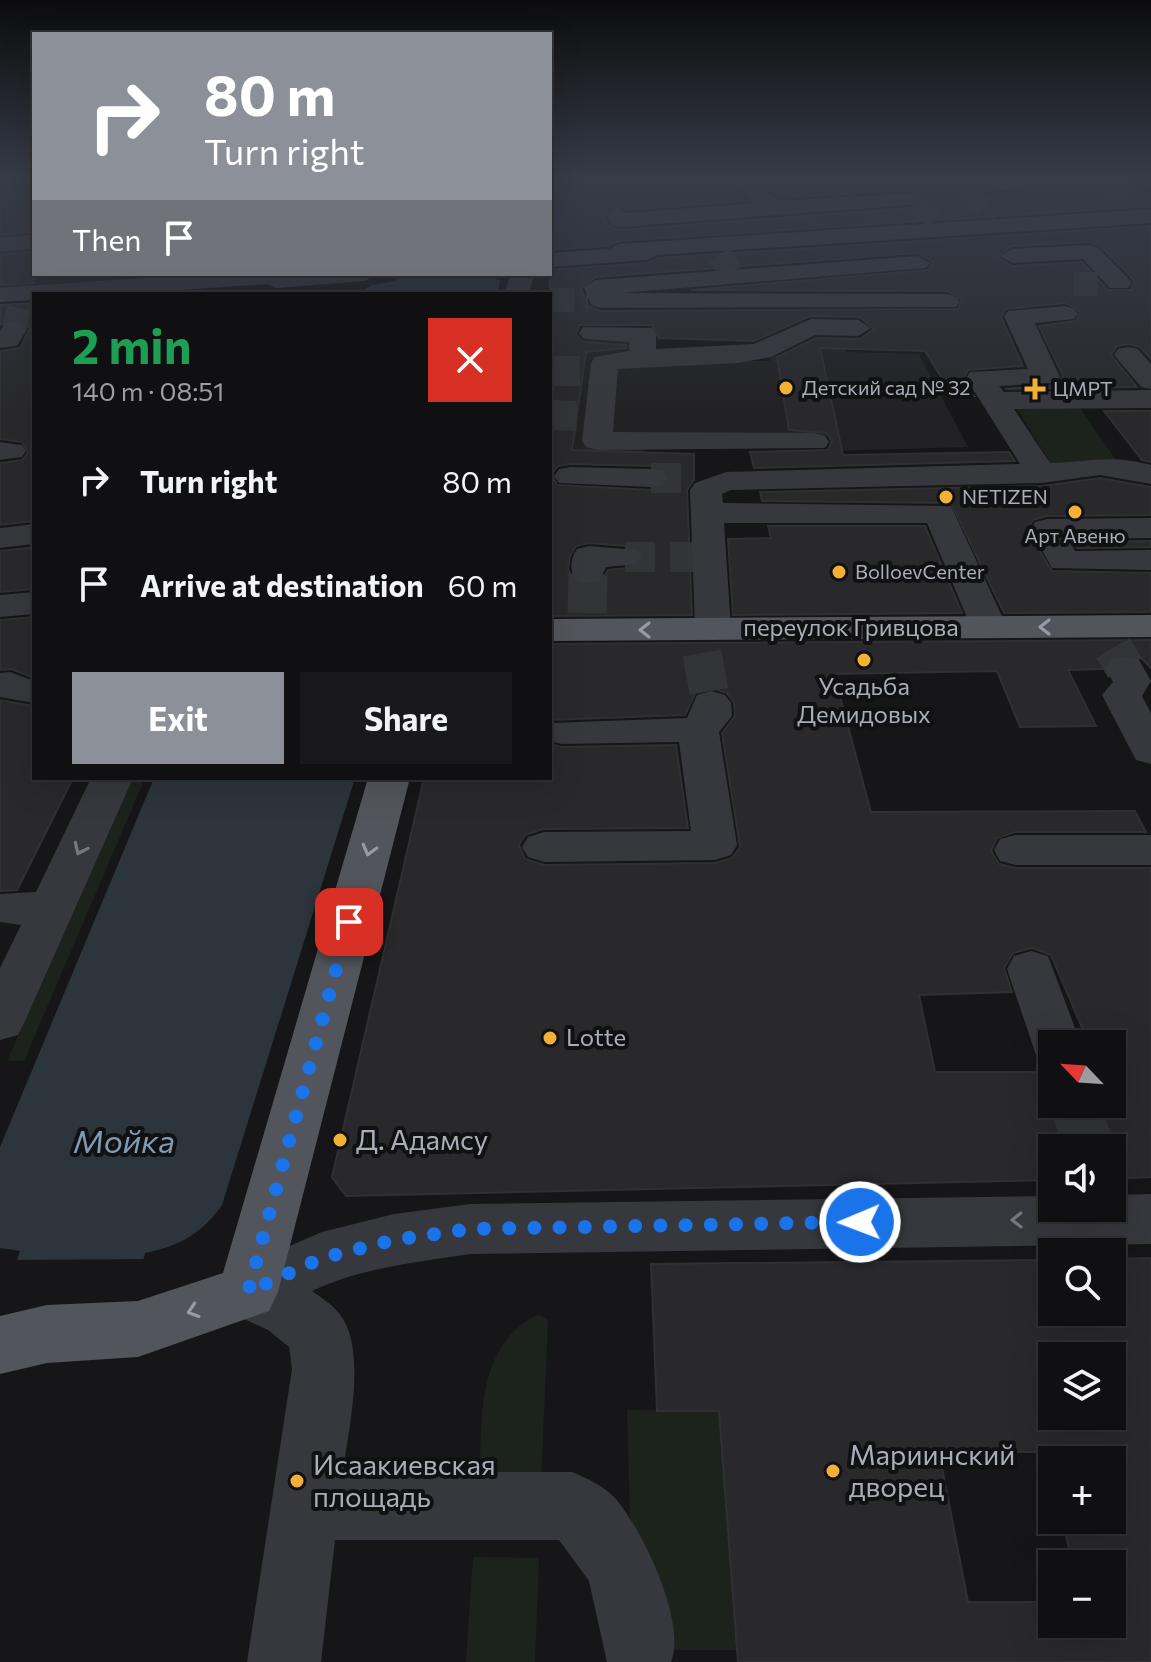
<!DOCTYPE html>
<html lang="en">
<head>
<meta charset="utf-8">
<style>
  body { margin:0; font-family:Commissioner,sans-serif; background:#19191b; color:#f1f3f6; height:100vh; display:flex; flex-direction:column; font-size:30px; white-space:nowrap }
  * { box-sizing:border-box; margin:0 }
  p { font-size:26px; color:#9c9d9f }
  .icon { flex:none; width:44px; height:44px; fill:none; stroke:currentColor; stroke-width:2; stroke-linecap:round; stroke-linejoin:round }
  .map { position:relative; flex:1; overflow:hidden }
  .drawer { position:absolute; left:32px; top:292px; width:520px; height:488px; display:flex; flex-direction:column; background:#101012; border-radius:0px; box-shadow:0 8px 32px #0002,0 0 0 2px #303032 }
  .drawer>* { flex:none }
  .top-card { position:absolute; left:32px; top:32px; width:520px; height:244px; border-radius:0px; box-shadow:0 8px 32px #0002,0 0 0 2px #303032; background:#8c9099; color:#fff; overflow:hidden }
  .needle { width:52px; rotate:295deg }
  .tools { position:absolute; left:1038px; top:1030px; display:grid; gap:16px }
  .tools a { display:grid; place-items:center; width:88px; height:88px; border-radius:0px; background:#101012; box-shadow:0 8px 32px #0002,0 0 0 2px #303032; font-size:40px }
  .pin { position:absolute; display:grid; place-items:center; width:68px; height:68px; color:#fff; margin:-34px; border-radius:16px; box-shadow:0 4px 12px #0006 }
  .me { position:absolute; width:88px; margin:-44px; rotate:269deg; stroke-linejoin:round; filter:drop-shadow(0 0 6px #0008) }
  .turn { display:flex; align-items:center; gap:28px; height:168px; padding:0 40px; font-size:36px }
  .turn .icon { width:104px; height:104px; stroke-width:2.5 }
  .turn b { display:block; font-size:56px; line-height:68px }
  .then { display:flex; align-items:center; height:76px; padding:0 40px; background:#0003; gap:16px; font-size:30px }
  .round { display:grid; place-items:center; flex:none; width:84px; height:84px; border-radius:0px; background:#19191b }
  .head { display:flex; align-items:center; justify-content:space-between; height:136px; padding:0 40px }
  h1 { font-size:48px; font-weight:700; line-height:60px; color:#1e9e55 }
  .primary-button { display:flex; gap:16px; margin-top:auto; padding:16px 40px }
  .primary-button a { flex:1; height:92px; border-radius:0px; background:#8c9099; color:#fff; font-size:32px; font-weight:700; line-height:92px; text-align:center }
  .primary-button a+a { background:#19191b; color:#f1f3f6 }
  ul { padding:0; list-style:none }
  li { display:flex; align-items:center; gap:24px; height:104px; padding:0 40px }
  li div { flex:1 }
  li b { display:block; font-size:30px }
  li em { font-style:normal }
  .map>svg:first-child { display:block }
</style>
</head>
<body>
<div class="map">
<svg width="1151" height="1662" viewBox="0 0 1151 1662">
  <rect width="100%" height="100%" fill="#161618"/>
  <path fill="#222225" d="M0 179H14L6 200 34 199V274H127V280L0 289Z
    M550 339 630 341 655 360 770 361 771 356 809 357 807 345 844 346 846 352 919 354 968 447 833 451 828 437 645 435 644 452 550 449Z"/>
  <path fill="#1c231d" d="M1079 407 1119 464 1052 465 1016 408Z
    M132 778H145L24 1061H7Z
    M538 1315 548 1320 541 1484H479C483 1424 473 1345 538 1315Z
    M627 1410 719 1411 737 1650H659L631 1551Z
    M473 1557 539 1558 535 1662H466Z"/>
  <path fill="#2c353c" d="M397 274C422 274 481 268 500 281L497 294H357L372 285 396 281Z
    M154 778H355L222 1205C202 1234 179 1246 145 1253L38 1662H0V1310L20 1251 0 1248V1147Z"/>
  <path fill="#161618" d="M146 1259 41 1662H0V1298L13 1260Z"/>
  <path fill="#29292c" stroke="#303034" stroke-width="2" fill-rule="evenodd" d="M550 180H725L747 201 628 210 615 204 603 215 609 226 620 230 910 208 924 200 910 190 780 198 757 180H956L944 189 966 202 977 196 1018 192 1029 186V180H1087L1107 193 1118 187 1117 180H1129L1151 200V206L619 241 608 246 550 250Z
    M34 191V231L0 235V193Z
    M1151 226V359L1140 347 1129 344 1117 346 1111 355 1137 387 1005 389 1058 385 1063 376 1039 326 1076 321 1080 312 1066 303 1006 309 1001 317 1023 366 968 370 963 380 974 396H953L925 351 820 348 843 455 1009 452 1015 461 754 468 750 452 828 450 832 440 826 433 789 430 777 357 816 338 860 339 874 329 860 317 810 316 754 341 659 338 652 325H580L576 335 583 342 626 345V348L586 352 572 450 694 454V480L687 490 692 615 550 616V270L647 263 658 258ZM1089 242 1099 245 1130 276 1134 281 1131 290H1108L1082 262 1012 266 997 257 1012 246ZM918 253 933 262 928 270 691 290 947 291 962 300 958 309 600 311 588 306 581 288 596 277ZM570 464 652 466 664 469 670 478 664 487 652 490 557 485 552 474 558 466ZM589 543 637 547 645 557 637 567 608 570 601 583 589 586 575 583 568 569 570 556 576 546Z
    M34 251V283L0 285V255Z
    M34 303V521L0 525V463L22 460 28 453 22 442 0 439V351L20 348 30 328 13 318 0 325V305Z
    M1104 411H1151V462L1142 460Z
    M1100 478 1151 487V515L1046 516 1033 520 1027 530 1052 571 1151 573V612L1004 613 951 503 762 501 760 492 1042 486Z
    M768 526H925L962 613 733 615 728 539 771 538Z
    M1151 541V547L1077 548 1074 542Z
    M34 547V589L0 592V551Z
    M34 617V678L11 669 0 670V620Z
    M1151 640V668L1140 657 1124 654 1110 657 1103 669 1068 670 1096 726 1020 727 997 671 834 674 871 812 1135 811 1146 832H1015L997 838 991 851 999 864 1016 868H1151V1177L1112 1179V1148H1052V1180L346 1196 332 1177 424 778H550V744L561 747 676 745 688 828 543 829 525 835 519 845 525 859 544 865 715 863 732 858 740 847 722 733 735 716 734 703 727 693 712 688 696 692 685 715 550 720V644ZM1032 948 1051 955 1089 1044H1112V1104H1052V1072H935L919 995 1012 992 1004 968 1013 953Z
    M0 700 34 706V778H73L17 890 0 891Z
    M1151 1258V1662H738L719 1411H657L651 1264 1052 1260V1312H1112V1259ZM1052 1356H1112V1416H1052ZM939 1452H1045L1052 1481V1460H1112V1520H1062L1073 1564H1112V1624H1052V1602H968Z"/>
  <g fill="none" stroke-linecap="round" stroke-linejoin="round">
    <path stroke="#333438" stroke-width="24" stroke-dasharray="24 12" stroke-linecap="butt" d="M1106 184 1133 206
      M965 193 996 216
      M916 204 939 220
      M719 255 733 273
      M1074 284H1105
      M550 300H588
      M14 329 19 308"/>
    <path stroke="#333438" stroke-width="30" stroke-dasharray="30 15" stroke-linecap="butt" d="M550 371H583
      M550 415 577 416
      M651 478H692
      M625 557H693"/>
    <path stroke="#333438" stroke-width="39" stroke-dasharray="39 20" stroke-linecap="butt" d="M587 613 588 573
      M1113 648 1125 668
      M702 653 711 703"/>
    <path stroke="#333438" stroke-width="50" stroke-dasharray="50 25" stroke-linecap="butt" d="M1075 1104 1089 1148"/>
    <path stroke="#3d3f44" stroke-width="3" stroke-dasharray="2 3" stroke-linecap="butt" d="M1142 179 1151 182"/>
    <path fill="#37383d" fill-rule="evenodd" d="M728 179H752L779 201 910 193 921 199 910 205 620 227 612 225 606 214 617 207 627 213 754 203Z
      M984 179H1025L1028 183 1017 189 976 193 965 199 947 188 958 182Z
      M1090 179H1113L1117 184 1106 190Z
      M1151 209V223L657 255 647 260 550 267V253L609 249 619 244Z
      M34 234V248L0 252V238Z
      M1089 245 1097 247 1128 278 1131 283 1128 288H1110L1083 259 1012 263 1000 256 1012 249Z
      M918 256 930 263 926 268 620 293 947 294 956 297 960 302 956 307 600 308 591 305 584 287 596 280Z
      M198 274H377L365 281 277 288 267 284 122 294H34V300L0 302V288Z
      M510 274H534L529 294H505Z
      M1065 306 1074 309 1078 314 1074 319 1035 323 1060 377 1056 383 999 386 1004 392 1151 390V408L1014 409 1050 463C1091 462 1109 454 1151 465V484L1100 475 1042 483 731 490 722 494 723 503 951 506 1007 627 1002 635 989 638 976 635 971 627 927 523H724L731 629 726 637 713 640 700 637 695 629 690 490 695 483 726 472 1020 464 966 378 970 372 1028 369 1004 316 1008 311Z
      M811 319 858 320 871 328 858 336 815 335 771 357 738 363 618 369 613 432 814 433 825 436 829 442 825 448 597 450 586 447 582 441 591 363 595 357 629 351V342L583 339 579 333 583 327 652 328 656 334V349L754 344Z
      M14 321 27 329 17 346 0 348V331L5 323Z
      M1128 347 1138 349 1151 364V389L1141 387 1114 355 1118 349Z
      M0 442 22 445 26 451 22 457 0 460Z
      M570 467 651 469 662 471 667 478 662 485 651 487 559 483 554 476 559 469Z
      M1151 518V538L1069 539 1075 551 1151 550V570L1052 568 1030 529 1035 522 1047 519Z
      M34 524V544L0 548V528Z
      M589 546 637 550 642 557 637 564 606 567 600 580 588 583 576 580C569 570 570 559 577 549Z
      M34 592V614L0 617V595Z
      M1125 657 1139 660 1151 681 1142 696 1151 713V764L1136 760 1102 695 1113 682 1106 668 1111 660Z
      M10 672 34 681V703L0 697V673Z
      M711 691 725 695 731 703 732 716 719 732 737 845 731 855 715 860 544 862 528 857 522 847 528 837 544 832 691 831 679 742 561 744 550 741V723L687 718 697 695Z
      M91 778H133L25 1021 18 1035 0 1040V968L21 925 0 922V894L36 892Z
      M1016 835H1151V865H1016L1000 861 994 850 1000 839Z
      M1031 951 1048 956 1081 1044H1052V1063L1037 1058 1007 969 1014 956Z
      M1151 1194V1244L470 1254C417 1262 361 1268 312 1291 320 1297 330 1303 337 1311 369 1345 348 1430 343 1472H572C588 1479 602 1485 614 1497 642 1528 687 1622 671 1662H607L589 1581 559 1540H335L321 1662H247L292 1369 289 1347 268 1330 227 1311 218 1292 227 1273 322 1232 394 1214 470 1204 1052 1196V1208H1112V1195Z"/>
    <path fill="#53555c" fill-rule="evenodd" d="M1151 615V637L550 641V619Z
      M368 778H410L278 1292 269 1311 138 1357 47 1363 0 1374V1316L47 1305 138 1301 223 1273Z"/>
  </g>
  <defs><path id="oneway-chevron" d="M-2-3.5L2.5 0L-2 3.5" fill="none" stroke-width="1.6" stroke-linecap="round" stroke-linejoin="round" transform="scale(2)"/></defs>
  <g stroke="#979ba6">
    <use href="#oneway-chevron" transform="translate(1045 627) rotate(180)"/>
    <use href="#oneway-chevron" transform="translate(645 630) rotate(180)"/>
    <use href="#oneway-chevron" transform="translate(369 850) rotate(105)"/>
    <use href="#oneway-chevron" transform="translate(193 1311) rotate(162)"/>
  </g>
  <g stroke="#757881">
    <use href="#oneway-chevron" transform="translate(80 849) rotate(115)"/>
    <use href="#oneway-chevron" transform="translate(1017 1220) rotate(179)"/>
  </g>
  <linearGradient id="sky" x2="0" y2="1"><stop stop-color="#0c0c0d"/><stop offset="0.43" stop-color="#363c48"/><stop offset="1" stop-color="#363c48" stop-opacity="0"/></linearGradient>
  <rect width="1151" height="412" fill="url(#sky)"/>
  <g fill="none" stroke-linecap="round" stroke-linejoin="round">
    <path stroke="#1a73e8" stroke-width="14" stroke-dasharray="0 25.2" d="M349 922 248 1292 322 1258 394 1240 470 1229 860 1222"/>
  </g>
  <g fill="#f2b134" stroke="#111113" stroke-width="3">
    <circle cx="786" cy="388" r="8"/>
    <path d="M1031 377h8v8h8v8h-8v8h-8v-8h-8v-8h8z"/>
    <circle cx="946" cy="497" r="8"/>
    <circle cx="1075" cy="512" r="8"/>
    <circle cx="839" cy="572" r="8"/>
    <circle cx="864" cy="660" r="8"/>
    <circle cx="550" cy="1038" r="8"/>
    <circle cx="340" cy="1140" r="8"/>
    <circle cx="833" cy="1471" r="8"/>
    <circle cx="297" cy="1481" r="8"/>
  </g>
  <g text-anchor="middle" stroke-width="8" stroke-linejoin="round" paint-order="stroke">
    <g font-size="20" fill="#a8adb8" stroke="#111113" text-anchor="start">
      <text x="802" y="395">Детский сад № 32</text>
      <text x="1053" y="396">ЦМРТ</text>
      <text x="962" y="504">NETIZEN</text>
      <text x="1075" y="543" text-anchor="middle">Арт Авеню</text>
      <text x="855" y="579">BolloevCenter</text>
    </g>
    <g font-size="24" fill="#a8adb8" stroke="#111113">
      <text x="851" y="636">переулок Гривцова</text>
    </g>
    <g font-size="24" fill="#a8adb8" stroke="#111113">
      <text x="864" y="695">Усадьба<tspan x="864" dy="28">Демидовых</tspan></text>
      <text x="566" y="1046" text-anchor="start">Lotte</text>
    </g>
    <g font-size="28" fill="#a8adb8" stroke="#111113" text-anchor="start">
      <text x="356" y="1150">Д. Адамсу</text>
      <text x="849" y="1465">Мариинский<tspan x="849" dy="32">дворец</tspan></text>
      <text x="313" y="1475">Исаакиевская<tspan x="313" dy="32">площадь</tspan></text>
    </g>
    <g font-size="32" font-style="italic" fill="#7f9bb3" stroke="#111113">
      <text x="124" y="1153">Мойка</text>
    </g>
  </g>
</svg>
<div class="tools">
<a><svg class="needle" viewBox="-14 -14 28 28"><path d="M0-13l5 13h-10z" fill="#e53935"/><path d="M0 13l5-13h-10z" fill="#9c9d9f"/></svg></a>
<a><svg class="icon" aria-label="sound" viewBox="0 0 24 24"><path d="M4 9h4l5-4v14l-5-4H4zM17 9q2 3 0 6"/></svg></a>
<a><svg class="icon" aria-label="search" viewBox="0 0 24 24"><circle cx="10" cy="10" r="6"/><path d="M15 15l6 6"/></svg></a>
<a><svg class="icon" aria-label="layers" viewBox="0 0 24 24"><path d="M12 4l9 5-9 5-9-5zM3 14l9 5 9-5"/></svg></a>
<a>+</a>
<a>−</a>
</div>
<div class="pin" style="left:349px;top:922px;background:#d93025"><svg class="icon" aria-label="arrive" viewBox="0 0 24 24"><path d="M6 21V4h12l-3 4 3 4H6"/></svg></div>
<svg class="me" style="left:860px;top:1222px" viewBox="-20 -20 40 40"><circle r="17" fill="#1a73e8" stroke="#fff" stroke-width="3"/><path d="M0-11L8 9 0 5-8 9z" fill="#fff"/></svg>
<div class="top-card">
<div class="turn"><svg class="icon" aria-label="right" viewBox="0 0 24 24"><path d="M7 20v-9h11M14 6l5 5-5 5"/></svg><div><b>80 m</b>Turn right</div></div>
<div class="then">Then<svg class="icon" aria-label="arrive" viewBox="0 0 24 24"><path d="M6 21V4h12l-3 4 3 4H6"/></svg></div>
</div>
<section class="drawer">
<div class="head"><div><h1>2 min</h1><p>140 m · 08:51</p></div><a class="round" style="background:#d93025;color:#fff"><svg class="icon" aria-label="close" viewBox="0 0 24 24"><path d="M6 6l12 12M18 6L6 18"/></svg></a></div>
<ul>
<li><svg class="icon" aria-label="right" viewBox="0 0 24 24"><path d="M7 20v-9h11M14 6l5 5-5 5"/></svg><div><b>Turn right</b></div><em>80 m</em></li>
<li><svg class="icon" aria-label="arrive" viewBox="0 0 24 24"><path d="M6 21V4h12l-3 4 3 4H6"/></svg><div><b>Arrive at destination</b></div><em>60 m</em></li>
</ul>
<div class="primary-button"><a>Exit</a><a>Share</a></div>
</section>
</div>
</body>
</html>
